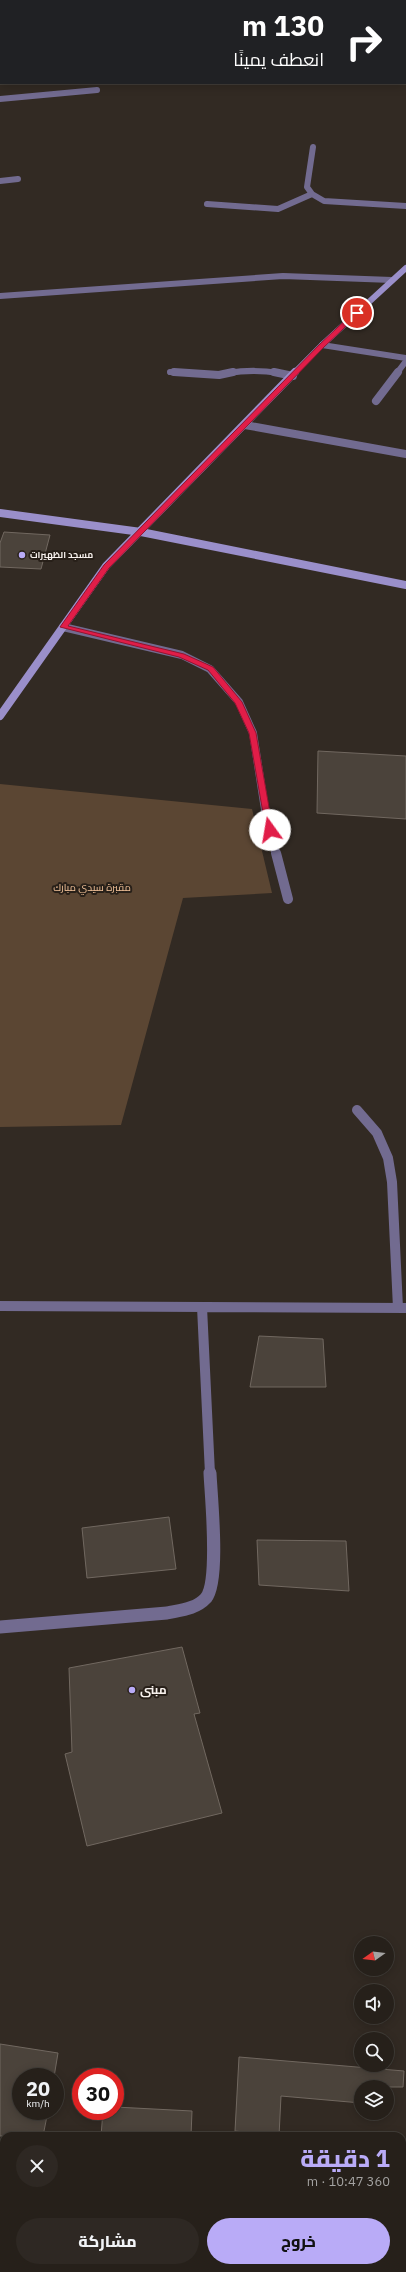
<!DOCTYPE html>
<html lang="ar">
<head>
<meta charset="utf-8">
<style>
  body { margin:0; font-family:"IBM Plex Sans",Cairo,sans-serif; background:#2e2823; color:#f1f3f6; direction:rtl; height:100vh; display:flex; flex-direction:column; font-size:15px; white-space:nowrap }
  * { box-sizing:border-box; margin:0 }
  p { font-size:13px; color:#a4a3a2 }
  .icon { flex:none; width:22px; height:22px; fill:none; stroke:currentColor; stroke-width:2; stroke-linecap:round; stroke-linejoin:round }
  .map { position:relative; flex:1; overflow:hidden; direction:ltr }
  .panel { position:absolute; left:0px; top:2132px; width:406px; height:140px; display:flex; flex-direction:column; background:#26201a; border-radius:12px 12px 0 0; box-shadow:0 2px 10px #0003,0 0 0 1px #423e39; direction:rtl }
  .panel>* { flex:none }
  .banner { position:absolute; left:0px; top:0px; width:406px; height:84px; box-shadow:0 2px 10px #0003,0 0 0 1px #423e39; direction:rtl; background:#202124; color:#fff; overflow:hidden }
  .needle { width:26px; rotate:256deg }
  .tools { position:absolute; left:354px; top:1936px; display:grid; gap:8px }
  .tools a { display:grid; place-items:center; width:40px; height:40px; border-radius:50%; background:#26201a; box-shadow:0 2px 10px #0003,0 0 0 1px #423e39; font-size:20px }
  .speed { position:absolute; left:12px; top:2068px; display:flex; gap:8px; font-size:20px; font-weight:700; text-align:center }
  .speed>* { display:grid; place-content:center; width:52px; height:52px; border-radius:50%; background:#26201a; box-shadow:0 2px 10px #0003,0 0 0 1px #423e39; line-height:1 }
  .speed small { font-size:10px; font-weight:400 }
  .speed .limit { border:6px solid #d22; background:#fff; color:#111 }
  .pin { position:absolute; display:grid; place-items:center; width:34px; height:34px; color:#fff; margin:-17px; border:2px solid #fff; border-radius:50%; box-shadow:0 1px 4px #0007 }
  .me { position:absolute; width:44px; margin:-22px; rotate:347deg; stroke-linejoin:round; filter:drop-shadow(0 0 3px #0008) }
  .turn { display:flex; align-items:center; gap:14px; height:84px; padding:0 16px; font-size:18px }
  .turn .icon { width:52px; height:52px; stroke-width:2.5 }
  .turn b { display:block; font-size:28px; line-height:34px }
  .round { display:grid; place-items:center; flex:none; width:42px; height:42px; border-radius:21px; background:#2e2823 }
  .head { display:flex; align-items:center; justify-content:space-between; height:68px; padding:0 16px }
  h1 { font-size:24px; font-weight:800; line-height:30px; color:#b9abf7 }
  .cta { display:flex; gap:8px; margin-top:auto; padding:8px 16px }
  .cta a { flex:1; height:46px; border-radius:24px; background:#b9abf7; color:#111; font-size:16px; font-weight:800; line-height:46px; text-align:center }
  .cta a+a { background:#2e2823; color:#f1f3f6 }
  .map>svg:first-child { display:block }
</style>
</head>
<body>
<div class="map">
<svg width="406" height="2272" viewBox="0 0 406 2272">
  <rect width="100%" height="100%" fill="#322a23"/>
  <path fill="#5b4633" d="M0 784 252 809 272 893 183 898 121 1125 0 1127Z"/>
  <path fill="#4b433b" stroke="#716860" d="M4 532 50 535 41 569 0 567V543Z
    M318 751 406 756V819L317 813Z
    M259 1336 323 1339 326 1387H250Z
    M169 1517 176 1569 87 1578 82 1528Z
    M257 1540 346 1541 349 1591 259 1585Z
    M182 1647 200 1713 194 1714 222 1813 87 1846 65 1754 72 1752 69 1668Z
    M0 2044 58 2053 54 2077H21V2111H48L43 2136H0Z
    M239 2057 404 2071 403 2087H361V2103L281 2096 279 2136 235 2131Z
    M115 2107 192 2111 191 2136H101L103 2111H115Z"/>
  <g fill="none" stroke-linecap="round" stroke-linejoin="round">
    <path stroke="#726b90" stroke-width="6" d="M0 99 97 90
      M313 147 307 187 312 194 324 201 406 206
      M0 181 18 179
      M207 204 278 209 312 194
      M0 296 283 276 392 280
      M322 345 406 358
      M170 372 190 373
      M228 373C246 370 261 370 279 373
      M397 373 406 361"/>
    <path stroke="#726b90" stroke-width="8" d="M174 372 219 375 233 372
      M274 372 293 376
      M376 401 398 372
      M245 425 406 454
      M63 627 182 655 210 669 239 702 253 733 266 816 276 854"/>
    <path stroke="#726b90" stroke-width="10" d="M276 853 288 899
      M357 1110 377 1133 388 1158 392 1182 398 1308
      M0 1306 406 1308
      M202 1307 210 1474"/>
    <path stroke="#726b90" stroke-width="13" d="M0 1627 167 1613C181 1610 196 1609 206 1598 220 1581 211 1496 210 1473"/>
    <path stroke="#9a8fca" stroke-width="6" d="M294 373 322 345 406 268"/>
    <path stroke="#9a8fca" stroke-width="8" d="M0 513 141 532 406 585
      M0 716 106 566 295 372"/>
  </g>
  <path fill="#e11d48" stroke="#92132f" d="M355 311 360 313 324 347 109 568 68 626 184 654 213 667 242 702 256 733 273 830 270 833 266 830 249 733 235 703 208 670 179 657 60 627 104 565 320 344Z"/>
  <g fill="#b9abf7" stroke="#282019" stroke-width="1.5">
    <circle cx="22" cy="555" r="4"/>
    <circle cx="132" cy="1690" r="4"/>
  </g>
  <g text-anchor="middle" stroke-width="4" stroke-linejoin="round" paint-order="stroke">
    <g font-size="9" font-weight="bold" fill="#f8f2ee" stroke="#282019" text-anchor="start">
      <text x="30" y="558">مسجد الظهيرات</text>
    </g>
    <g font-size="10" fill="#f7c69c" stroke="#282019">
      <text x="92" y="891">مقبرة سيدي مبارك</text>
    </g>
    <g font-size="12" font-weight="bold" fill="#f8f2ee" stroke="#282019" text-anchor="start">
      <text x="140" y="1694">مبنى</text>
    </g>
  </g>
</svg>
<div class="tools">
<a><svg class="needle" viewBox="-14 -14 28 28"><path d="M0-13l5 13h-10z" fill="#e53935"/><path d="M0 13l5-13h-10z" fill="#a4a3a2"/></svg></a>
<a><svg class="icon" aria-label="sound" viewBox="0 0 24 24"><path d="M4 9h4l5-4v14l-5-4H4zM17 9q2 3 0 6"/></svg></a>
<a><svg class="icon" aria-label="search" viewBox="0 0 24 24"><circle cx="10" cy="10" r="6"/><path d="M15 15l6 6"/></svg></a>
<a><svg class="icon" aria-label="layers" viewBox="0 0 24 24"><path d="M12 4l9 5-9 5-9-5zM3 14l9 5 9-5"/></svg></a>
</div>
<div class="speed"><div>20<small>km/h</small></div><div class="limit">30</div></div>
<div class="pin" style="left:357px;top:313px;background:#d93025"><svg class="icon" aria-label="arrive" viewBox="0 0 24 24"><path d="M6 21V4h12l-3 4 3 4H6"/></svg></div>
<svg class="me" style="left:270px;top:830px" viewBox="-20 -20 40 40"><circle r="19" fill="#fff"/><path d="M0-13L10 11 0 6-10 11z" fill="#e11d48"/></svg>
<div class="banner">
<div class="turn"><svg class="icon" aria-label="right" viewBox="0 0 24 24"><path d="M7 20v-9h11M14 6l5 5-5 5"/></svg><div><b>130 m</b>انعطف يمينًا</div></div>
</div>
<section class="panel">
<div class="head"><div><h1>1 دقيقة</h1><p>360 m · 10:47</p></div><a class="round"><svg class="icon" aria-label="close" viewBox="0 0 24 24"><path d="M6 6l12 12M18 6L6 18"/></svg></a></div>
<div class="cta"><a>خروج</a><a>مشاركة</a></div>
</section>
</div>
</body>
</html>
